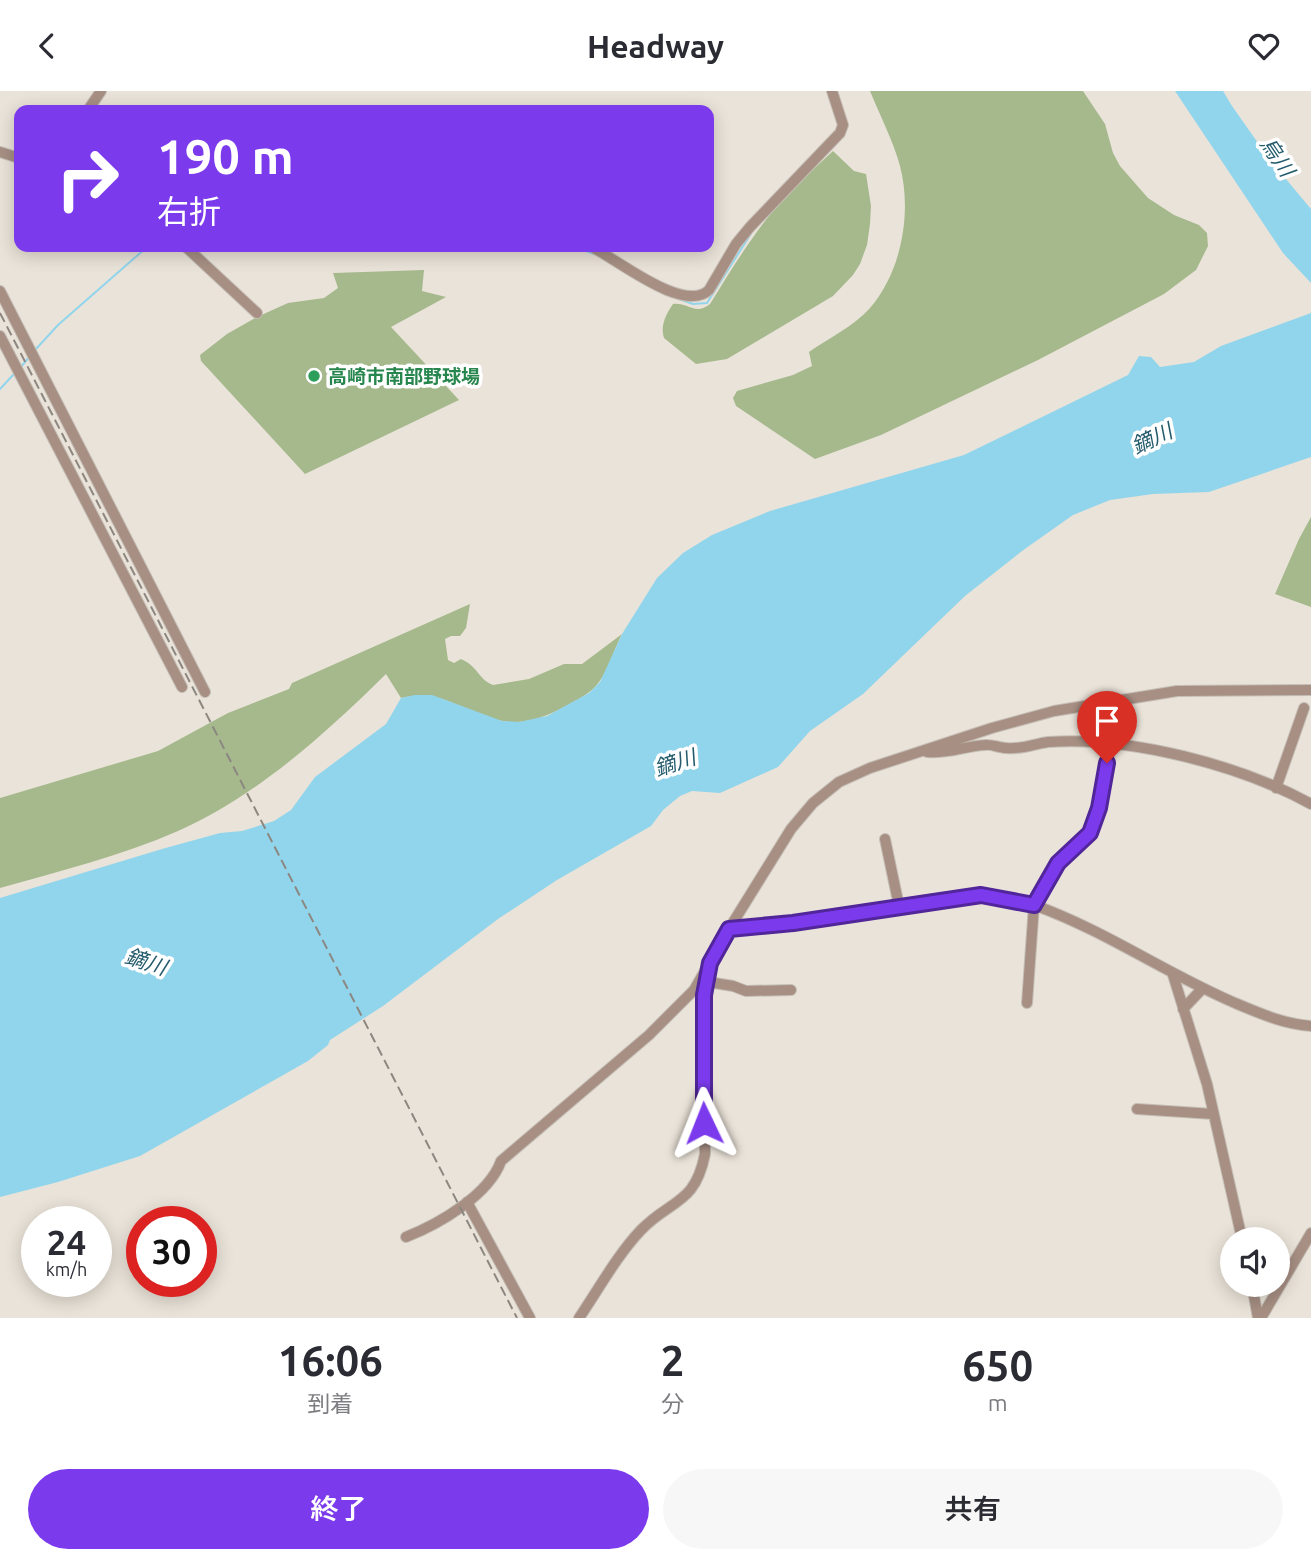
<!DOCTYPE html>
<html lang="ja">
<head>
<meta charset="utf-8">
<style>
  body { margin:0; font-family:Ubuntu,"Noto Sans JP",sans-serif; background:#f7f7f7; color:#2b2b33; height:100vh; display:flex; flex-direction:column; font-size:26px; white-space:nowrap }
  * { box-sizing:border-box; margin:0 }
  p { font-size:23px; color:#7c7c81 }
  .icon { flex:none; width:38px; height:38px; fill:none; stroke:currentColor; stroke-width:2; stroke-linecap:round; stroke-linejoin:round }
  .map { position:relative; height:1227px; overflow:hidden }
  .panel { display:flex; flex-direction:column; background:#fff; flex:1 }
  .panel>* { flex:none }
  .banner { position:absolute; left:14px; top:14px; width:700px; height:147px; border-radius:14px; box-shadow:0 4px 18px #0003; background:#7c3aed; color:#fff; overflow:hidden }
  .fabs { position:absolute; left:1220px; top:1136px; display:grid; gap:14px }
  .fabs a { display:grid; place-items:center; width:70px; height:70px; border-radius:50%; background:#fff; box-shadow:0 4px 18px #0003; font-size:35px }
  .speed { position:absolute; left:21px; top:1115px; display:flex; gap:14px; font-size:35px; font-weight:700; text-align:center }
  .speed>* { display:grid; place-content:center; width:91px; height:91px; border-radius:50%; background:#fff; box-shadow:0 4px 18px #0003; line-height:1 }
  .speed small { font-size:18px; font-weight:400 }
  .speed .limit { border:10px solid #d22; background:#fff; color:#111 }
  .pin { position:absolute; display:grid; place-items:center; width:60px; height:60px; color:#fff; margin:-72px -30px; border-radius:50% 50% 50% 0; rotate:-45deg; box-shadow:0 0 7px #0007 }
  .pin .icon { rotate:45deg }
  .me { position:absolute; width:77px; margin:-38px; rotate:358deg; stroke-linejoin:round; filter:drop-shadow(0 0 5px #0008) }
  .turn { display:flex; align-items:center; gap:24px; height:147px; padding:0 28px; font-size:32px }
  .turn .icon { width:91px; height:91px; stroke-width:2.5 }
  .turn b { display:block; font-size:49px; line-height:60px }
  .eta { display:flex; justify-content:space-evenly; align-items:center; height:119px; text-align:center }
  .eta b { font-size:42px; font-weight:600; line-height:49px }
  .primary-button { display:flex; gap:14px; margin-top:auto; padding:14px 28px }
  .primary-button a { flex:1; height:80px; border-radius:42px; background:#7c3aed; color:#fff; font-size:28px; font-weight:600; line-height:80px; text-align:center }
  .primary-button a+a { background:#f7f7f7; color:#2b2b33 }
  header { display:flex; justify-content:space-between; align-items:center; height:91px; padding:0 28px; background:#fff; font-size:32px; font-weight:600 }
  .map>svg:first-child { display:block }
</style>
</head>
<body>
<header><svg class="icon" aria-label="back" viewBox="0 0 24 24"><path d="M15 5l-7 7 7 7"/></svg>Headway<svg class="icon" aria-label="heart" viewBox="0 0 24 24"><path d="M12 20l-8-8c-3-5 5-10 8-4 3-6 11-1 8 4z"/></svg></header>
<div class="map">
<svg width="1311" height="1227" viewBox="0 0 1311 1227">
  <rect width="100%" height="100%" fill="#eae3d9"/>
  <path fill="#a6b98d" d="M870 0H1083L1105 33 1113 62 1120 75 1148 107 1174 124 1199 134 1207 142 1208 155 1196 179 1164 203 1038 269 881 344 815 368 736 315 733 307 737 300 793 284 812 275 809 261C829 247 854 235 870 217 902 180 912 121 900 75 893 49 880 25 870 0Z
    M833 60 854 80 866 83 871 115 870 133 867 154 860 173 853 184 833 205 727 268 696 273 664 247C660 235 666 223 673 213 687 211 696 225 710 213 734 174 758 135 789 101 803 87 819 73 833 60Z
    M424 179 422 200 446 206 391 236 459 309 305 383 201 270 200 264 227 243 257 226 288 212 324 207 338 197 333 182Z
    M1311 426V516L1275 503 1299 448Z
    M470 513 466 537 460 545H451L445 548 448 569 454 572 461 568C478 575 478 588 493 594L529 588 564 573H582L622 543C614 558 609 578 599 591 591 603 576 609 564 616 546 626 524 634 503 630 464 624 444 596 401 607L386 583C324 644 258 704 178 740 121 765 60 780 0 797V707L158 660 228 622 289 598 292 592Z"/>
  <path fill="#91d5ec" d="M1175 0H1223L1232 15 1270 69 1311 118V192L1283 162Z
    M1311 222V366L1209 401 1153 403 1110 409 1073 424 1022 460 965 505 863 603 810 640 778 676 720 702 692 700 680 705 663 719 651 735 557 789 498 828 383 915 330 949 328 954 308 970 140 1065 58 1091 0 1106V807L162 758 220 742 242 740 274 730 291 719 315 686 386 633 401 607 415 604H432L502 630 519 631 547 625 589 602 600 591 622 543 657 487 683 462 712 444 770 420 964 364 1128 284 1139 265 1151 266 1160 276 1194 271 1221 255Z"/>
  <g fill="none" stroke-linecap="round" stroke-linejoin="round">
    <path stroke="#91d5ec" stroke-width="2" d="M576 156 594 163
      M679 208 693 213 707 212 752 141
      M36 258 58 234 147 156
      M20 277 30 265
      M0 298 14 283"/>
    <defs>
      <path id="minor" d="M88 19 101 0
        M0 61 19 67
        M186 156 257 222
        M592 156C618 169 684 223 709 199L736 153 750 136 840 42 843 34 832 0
        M0 200 205 601
        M0 245 182 596
        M927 661C948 663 965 655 985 654 992 653 999 657 1006 657 1020 659 1034 653 1048 651 1129 645 1240 674 1311 713
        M1276 697 1304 617
        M885 748 899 815
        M729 838C766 834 803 831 840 825 901 814 974 793 1034 814 1104 839 1167 883 1235 912 1261 923 1284 933 1311 935
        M1173 884 1207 993 1242 1148
        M702 890 733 895 746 900 791 899
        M1027 912 1034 814 1058 772 1090 742 1099 717 1103 686 1112 652
        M1183 918 1202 898
        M1137 1018 1213 1023
        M467 1111 530 1227
        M406 1146C439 1133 489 1104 501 1070L649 944 694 899 729 838 791 738 813 712 839 691 870 677 992 637 1054 620 1177 600 1311 599
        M1252 1194 1258 1227
        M579 1227C598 1199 618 1163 641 1139 671 1108 695 1114 705 1063L704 904 708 880
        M1261 1227 1311 1142"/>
    </defs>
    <use href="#minor" stroke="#c5beb6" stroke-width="12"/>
    <use href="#minor" stroke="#a78f83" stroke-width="10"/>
    <path stroke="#8c8780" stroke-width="2" stroke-dasharray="10 5" stroke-linecap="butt" d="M0 222 517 1227"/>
  </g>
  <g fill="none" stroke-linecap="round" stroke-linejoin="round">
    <defs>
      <path id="route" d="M704 1032V904L710 872 729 838 793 832 981 804 1034 814 1058 772 1090 742 1099 717 1107 672"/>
    </defs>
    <use href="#route" stroke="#51269a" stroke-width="18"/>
    <use href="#route" stroke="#7c3aed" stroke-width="12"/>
  </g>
  <circle fill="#2e9e5b" stroke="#fff" stroke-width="2.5" cx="314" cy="285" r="7"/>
  <g text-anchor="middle" stroke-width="7" stroke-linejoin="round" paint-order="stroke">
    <g font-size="19" font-weight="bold" fill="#27864d" stroke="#fff" text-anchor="start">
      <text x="328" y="292">高崎市南部野球場</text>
    </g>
    <g font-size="21" font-style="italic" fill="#255c6d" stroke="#fff">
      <text transform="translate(1277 66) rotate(56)" y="7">烏川</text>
      <text transform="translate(1152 348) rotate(-25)" y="7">鏑川</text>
      <text transform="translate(675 672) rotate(-18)" y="7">鏑川</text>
      <text transform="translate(146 871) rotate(18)" y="7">鏑川</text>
    </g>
  </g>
</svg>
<div class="fabs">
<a><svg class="icon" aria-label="sound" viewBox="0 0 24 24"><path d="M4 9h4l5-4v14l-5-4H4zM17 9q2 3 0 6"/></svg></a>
</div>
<div class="speed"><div>24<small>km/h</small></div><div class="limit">30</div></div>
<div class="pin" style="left:1107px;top:672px;background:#d93025"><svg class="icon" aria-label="arrive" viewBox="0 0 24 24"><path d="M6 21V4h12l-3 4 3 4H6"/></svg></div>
<svg class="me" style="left:704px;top:1032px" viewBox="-20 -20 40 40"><path d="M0-17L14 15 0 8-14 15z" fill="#7c3aed" stroke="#fff" stroke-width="4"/></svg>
<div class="banner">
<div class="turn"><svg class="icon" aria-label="right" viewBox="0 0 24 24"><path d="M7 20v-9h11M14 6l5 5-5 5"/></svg><div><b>190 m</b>右折</div></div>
</div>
</div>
<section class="panel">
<div class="eta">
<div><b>16:06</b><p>到着</p></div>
<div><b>2</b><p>分</p></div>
<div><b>650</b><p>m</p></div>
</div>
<div class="primary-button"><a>終了</a><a>共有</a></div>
</section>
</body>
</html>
